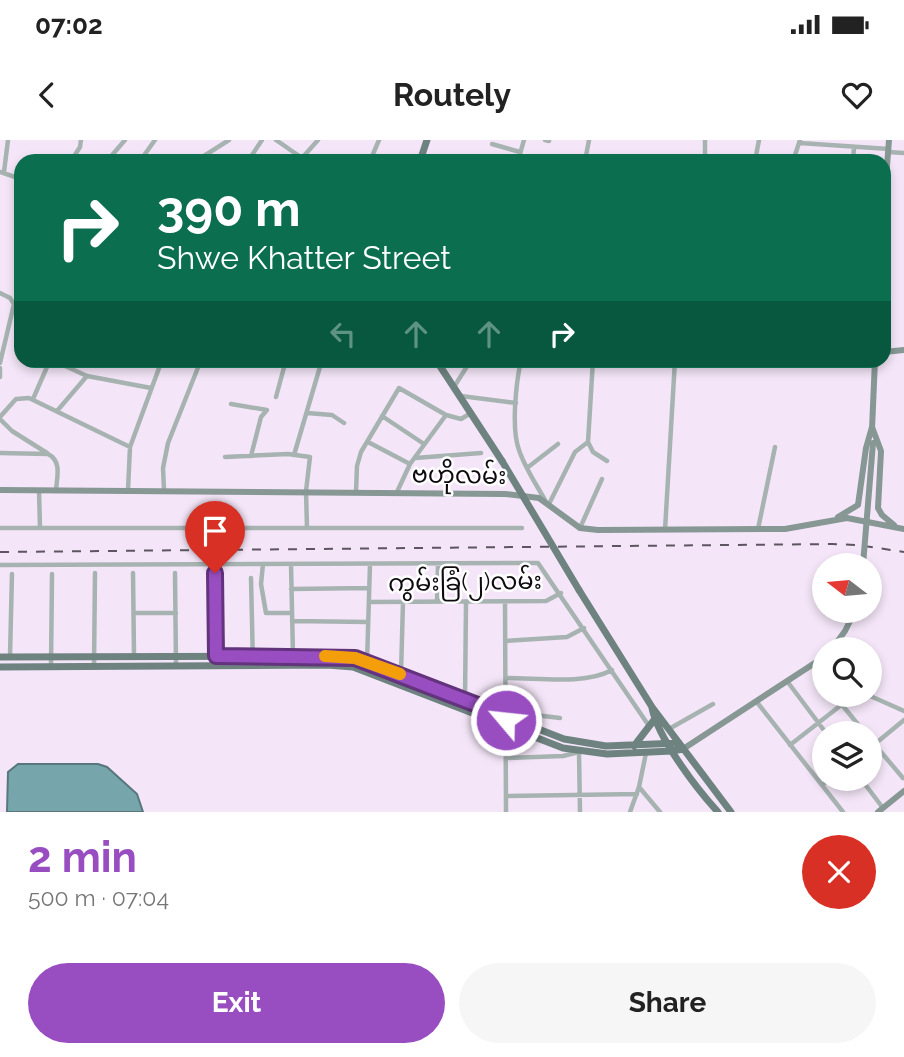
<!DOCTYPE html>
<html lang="en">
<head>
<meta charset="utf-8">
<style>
  body { margin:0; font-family:Raleway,"Noto Sans Myanmar",sans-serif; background:#f6f6f6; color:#222; height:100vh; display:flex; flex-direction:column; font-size:26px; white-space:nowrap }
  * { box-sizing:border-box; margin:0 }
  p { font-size:23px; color:#767676 }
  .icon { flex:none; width:38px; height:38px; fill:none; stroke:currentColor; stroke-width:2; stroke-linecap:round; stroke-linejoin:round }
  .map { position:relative; height:672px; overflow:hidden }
  .sheet { display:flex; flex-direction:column; background:#fff; flex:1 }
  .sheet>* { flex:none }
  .banner { position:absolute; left:14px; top:14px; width:877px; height:214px; border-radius:21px; box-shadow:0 4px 10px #0003; background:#0b6e4f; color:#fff; overflow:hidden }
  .needle { width:46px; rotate:286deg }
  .fabs { position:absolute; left:812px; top:413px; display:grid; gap:14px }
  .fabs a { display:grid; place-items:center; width:70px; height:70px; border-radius:50%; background:#fff; box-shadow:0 4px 10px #0003; font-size:35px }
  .pin { position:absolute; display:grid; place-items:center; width:60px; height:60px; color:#fff; margin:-72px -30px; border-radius:50% 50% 50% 0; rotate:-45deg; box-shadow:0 0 7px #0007 }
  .pin .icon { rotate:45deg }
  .me { position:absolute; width:77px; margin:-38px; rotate:298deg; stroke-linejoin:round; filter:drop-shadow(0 0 5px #0008) }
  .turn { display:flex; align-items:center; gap:24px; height:147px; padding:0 28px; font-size:32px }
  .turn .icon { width:91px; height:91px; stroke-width:2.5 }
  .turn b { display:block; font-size:49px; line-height:60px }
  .lanes { display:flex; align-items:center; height:66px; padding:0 28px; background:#0003; justify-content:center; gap:35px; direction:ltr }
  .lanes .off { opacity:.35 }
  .round { display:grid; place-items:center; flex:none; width:74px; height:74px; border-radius:37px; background:#f6f6f6 }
  .summary { display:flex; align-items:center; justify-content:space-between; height:119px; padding:0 28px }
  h1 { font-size:42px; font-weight:700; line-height:52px; color:#984ec1 }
  .primary-button { display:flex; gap:14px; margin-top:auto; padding:14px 28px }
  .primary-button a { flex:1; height:80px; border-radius:42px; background:#984ec1; color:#fff; font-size:28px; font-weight:700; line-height:80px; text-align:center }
  .primary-button a+a { background:#f6f6f6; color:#222 }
  .status { display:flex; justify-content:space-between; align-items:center; height:49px; padding:0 35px; background:#fff; direction:ltr }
  .status svg { height:19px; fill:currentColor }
  header { display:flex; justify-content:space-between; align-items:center; height:91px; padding:0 28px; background:#fff; font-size:32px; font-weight:700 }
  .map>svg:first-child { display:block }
</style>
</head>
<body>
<div class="status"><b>07:02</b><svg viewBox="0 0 49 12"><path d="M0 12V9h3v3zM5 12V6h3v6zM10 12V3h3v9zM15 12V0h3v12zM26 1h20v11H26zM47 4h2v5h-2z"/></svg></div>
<header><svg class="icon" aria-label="back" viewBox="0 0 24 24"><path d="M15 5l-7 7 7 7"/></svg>Routely<svg class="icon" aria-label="heart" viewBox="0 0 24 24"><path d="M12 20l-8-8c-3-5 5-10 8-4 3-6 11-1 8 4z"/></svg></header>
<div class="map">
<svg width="904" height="672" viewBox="0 0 904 672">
  <rect width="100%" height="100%" fill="#f4e6f8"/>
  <path fill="#76a6ac" stroke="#57777d" stroke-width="2" d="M18 624H98L107 627 137 654 143 672H7L8 632Z"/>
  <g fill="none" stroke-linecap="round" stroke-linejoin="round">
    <path stroke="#a7b3b1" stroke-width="4.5" d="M276 0 302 18 318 0
      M545 0 549 1
      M800 3 889 9
      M492 4 520 12
      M888 12 904 13
      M71 21 80 7 81 0
      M107 21 125 0
      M140 21 155 0
      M196 21 229 0
      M248 21 262 0
      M370 21 379 0
      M518 21 524 0
      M585 21 589 0
      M705 21V0
      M755 21 759 0
      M793 21 800 0
      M853 21 854 7
      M0 32 21 39
      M4 32 8 0
      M0 153 10 158 14 164 0 223
      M52 220 87 236 151 248
      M521 220C516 243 511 289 519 310 525 328 536 344 545 360
      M0 228V237
      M454 247 471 220 520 226
      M461 256 516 263
      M276 257 286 220
      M33 259 50 220
      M231 264 267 270 261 277 251 316
      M57 271 87 236
      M307 273 332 275 344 283
      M382 276 424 304
      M0 277 16 259 29 258 130 307
      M0 279 12 291 47 313
      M368 302 410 324
      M588 302 593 220
      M588 302 593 312 607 321
      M0 313 48 314C62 321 57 337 56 350
      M294 315 322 220
      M225 317 288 314 310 317 306 351 307 388
      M415 318 481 313
      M527 328 558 304
      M39 350 40 388
      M128 350 130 307 162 220
      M164 350 163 328 168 303 201 220
      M356 352 357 326 361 312 399 248 446 275 461 279 471 273
      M397 352 410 324 446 275
      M549 364 575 312 588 302
      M0 388H522
      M580 388 602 339
      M758 389 775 307
      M665 390 675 220
      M263 424 261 444 266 473H292
      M291 424 293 517
      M0 425 538 423 649 586
      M133 433 134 516
      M175 433 176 526
      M215 433 216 526
      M251 438 253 525
      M291 449 369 448
      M369 462 546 461 561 453
      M437 462 438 425
      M505 462 506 672
      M134 473H176
      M292 481 368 482
      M506 501 567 497 584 488
      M10 516 12 434
      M367 522 370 424
      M813 525 824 531
      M51 526 52 434
      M94 526 95 433
      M816 533 824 543
      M401 534 403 462
      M507 538C539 538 585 545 612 530
      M787 541 826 593
      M834 555 865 593
      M868 555 904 571
      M465 560 466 462
      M756 561 843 672
      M517 580 535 575 560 578
      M669 589 713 564
      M870 599 903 638
      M790 605 854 555
      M870 608 904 580
      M506 618 563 616 579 612 580 672
      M861 639 883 668
      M822 645 830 639
      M639 647 660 672
      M506 656 637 654
      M630 672 639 647 646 613"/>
    <path stroke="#869794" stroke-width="6" d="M884 65 889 0
      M884 212 904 210
      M872 287 881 311 878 368 882 375 894 385
      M872 289 875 220
      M0 350 505 354 539 358 580 388 598 390 785 389 847 378 904 389
      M838 377 858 365 866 308 872 287
      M832 509 845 491 855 471
      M683 609 824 517
      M878 672 904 651"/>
    <path stroke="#6e8380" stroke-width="7" d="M420 21 427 0
      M436 220 502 321
      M579 450 652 567 731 672
      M0 517 339 516 355 518 564 599 606 606 679 603
      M0 527 327 525 353 527 563 608 607 614 672 611 683 609
      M652 568C658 598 696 648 718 672
      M634 606 654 580"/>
    <path stroke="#5d5660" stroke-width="2" stroke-dasharray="9 9" stroke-linecap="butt" d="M0 412 832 404 858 405 904 412"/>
    <path stroke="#869794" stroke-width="6" d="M863 425 873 303"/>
    <path stroke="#6e8380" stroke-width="7" d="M502 321 579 450"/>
  </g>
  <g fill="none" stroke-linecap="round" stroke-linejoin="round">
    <defs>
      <path id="route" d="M215 433 216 516 355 518 506 576V580"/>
    </defs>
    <use href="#route" stroke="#63337d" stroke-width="18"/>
    <use href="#route" stroke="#984ec1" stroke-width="12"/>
    <path stroke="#f59e0b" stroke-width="12" d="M325 516 355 518 400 534"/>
  </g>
  <g text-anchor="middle" stroke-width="5" stroke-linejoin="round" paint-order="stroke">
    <g font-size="24" fill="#0e0a10" stroke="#fff">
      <text transform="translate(459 335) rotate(1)" y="8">ဗဟိုလမ်း</text>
      <text transform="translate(465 442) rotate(-1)" y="8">ကွမ်းခြံ(၂)လမ်း</text>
    </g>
  </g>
</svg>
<div class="fabs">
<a><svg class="needle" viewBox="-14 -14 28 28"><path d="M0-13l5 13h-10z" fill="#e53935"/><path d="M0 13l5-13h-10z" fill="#767676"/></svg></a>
<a><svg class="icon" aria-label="search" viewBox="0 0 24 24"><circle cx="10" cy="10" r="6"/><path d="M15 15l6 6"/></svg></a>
<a><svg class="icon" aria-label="layers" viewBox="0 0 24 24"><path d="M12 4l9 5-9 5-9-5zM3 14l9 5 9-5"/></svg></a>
</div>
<div class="pin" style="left:215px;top:433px;background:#d93025"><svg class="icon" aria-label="arrive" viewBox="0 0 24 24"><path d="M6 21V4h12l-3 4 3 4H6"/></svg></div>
<svg class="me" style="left:506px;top:580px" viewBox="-20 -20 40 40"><circle r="17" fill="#984ec1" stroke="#fff" stroke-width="3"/><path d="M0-11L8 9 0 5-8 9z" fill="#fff"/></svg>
<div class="banner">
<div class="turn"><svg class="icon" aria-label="right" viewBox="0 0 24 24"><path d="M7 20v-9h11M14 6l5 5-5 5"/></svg><div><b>390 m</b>Shwe Khatter Street</div></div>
<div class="lanes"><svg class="icon off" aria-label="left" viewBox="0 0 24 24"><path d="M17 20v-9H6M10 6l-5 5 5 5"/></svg><svg class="icon off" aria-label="ahead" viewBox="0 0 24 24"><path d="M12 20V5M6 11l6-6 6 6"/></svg><svg class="icon off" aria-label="ahead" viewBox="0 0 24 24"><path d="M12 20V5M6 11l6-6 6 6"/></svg><svg class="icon" aria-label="right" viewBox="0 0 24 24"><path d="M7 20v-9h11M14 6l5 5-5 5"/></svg></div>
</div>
</div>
<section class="sheet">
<div class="summary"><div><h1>2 min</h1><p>500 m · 07:04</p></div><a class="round" style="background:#d93025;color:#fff"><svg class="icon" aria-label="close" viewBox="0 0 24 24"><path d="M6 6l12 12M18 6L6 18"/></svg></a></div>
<div class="primary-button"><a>Exit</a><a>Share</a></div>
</section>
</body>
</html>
